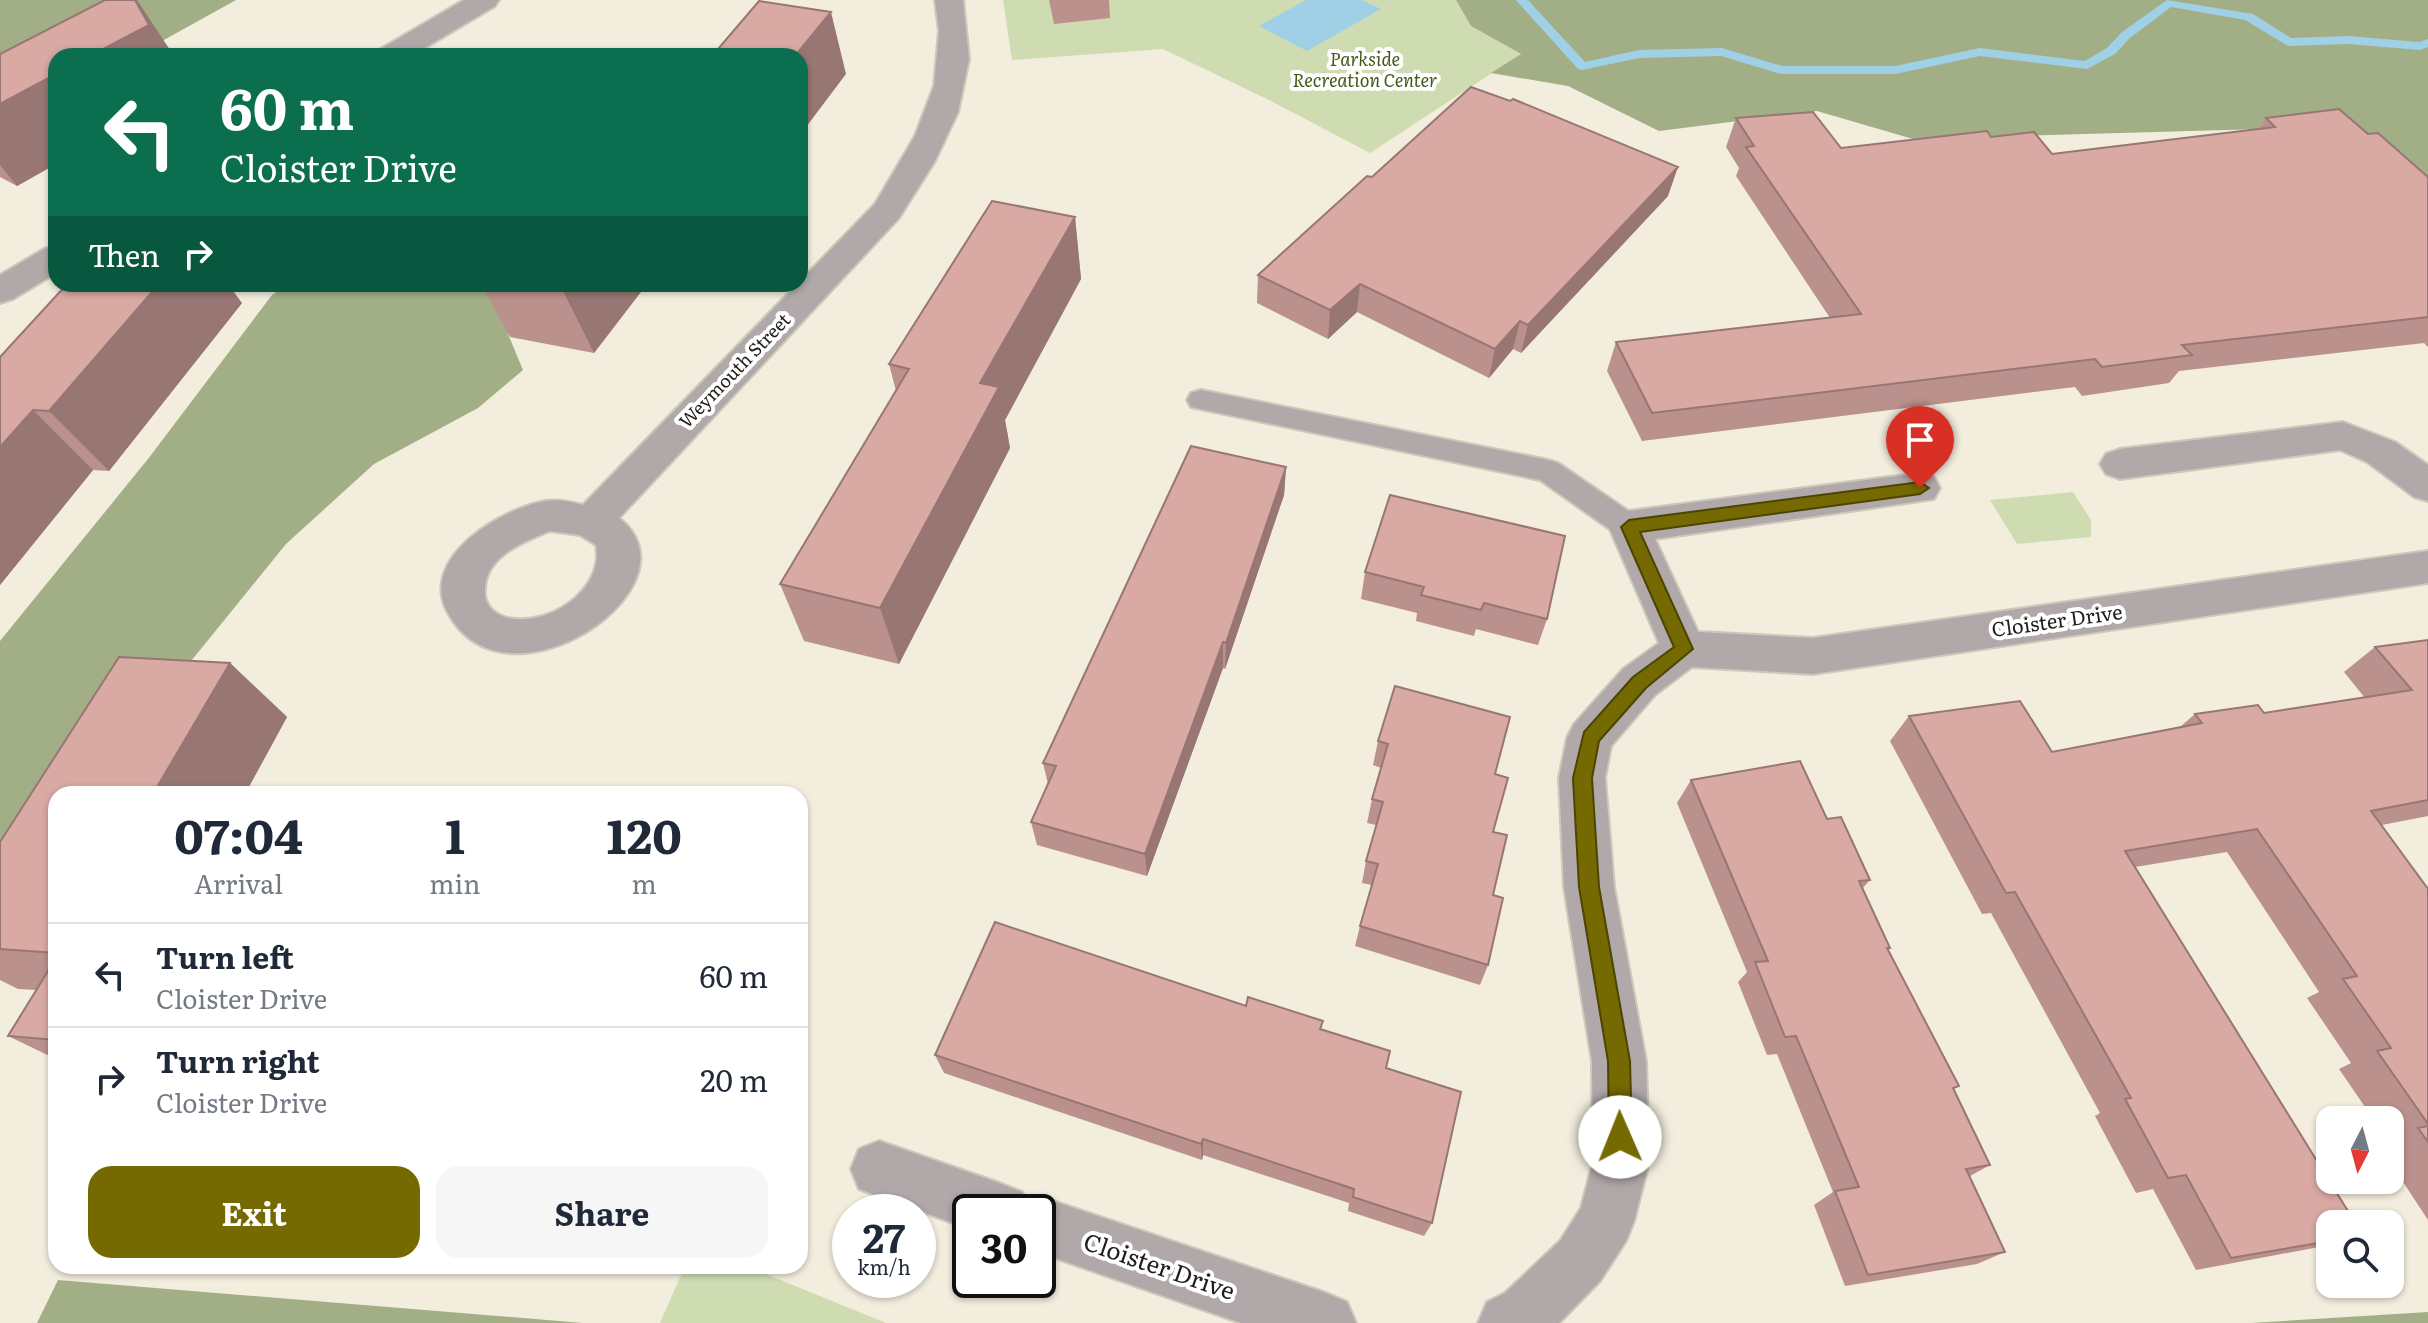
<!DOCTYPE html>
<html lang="en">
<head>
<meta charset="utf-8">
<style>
  body { margin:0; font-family:Literata,serif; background:#f6f6f7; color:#1f2937; height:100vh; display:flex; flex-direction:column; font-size:30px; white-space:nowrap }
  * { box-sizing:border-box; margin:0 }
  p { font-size:26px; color:#747a83 }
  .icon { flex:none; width:44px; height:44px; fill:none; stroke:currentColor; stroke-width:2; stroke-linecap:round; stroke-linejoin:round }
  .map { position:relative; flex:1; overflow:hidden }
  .details { position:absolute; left:48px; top:786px; width:760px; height:488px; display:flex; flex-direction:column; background:#fff; border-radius:24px; box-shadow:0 2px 6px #0004 }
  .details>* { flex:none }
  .guide { position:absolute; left:48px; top:48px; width:760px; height:244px; border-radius:24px; box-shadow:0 2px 6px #0004; background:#0b6e4f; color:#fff; overflow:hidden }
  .needle { width:52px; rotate:186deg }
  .fabs { position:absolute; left:2316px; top:1106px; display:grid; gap:16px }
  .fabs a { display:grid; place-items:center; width:88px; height:88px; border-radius:16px; background:#fff; box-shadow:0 2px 6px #0004; font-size:40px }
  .speed { position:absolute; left:832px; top:1194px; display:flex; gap:16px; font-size:40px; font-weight:700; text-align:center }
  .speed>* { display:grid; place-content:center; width:104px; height:104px; border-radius:50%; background:#fff; box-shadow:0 2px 6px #0004; line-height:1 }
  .speed small { font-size:20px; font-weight:400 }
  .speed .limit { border:4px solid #111; border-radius:12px; background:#fff; color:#111 }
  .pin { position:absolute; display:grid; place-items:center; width:68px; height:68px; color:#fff; margin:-82px -34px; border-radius:50% 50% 50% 0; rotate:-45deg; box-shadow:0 0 8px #0007 }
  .pin .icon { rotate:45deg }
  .me { position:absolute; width:88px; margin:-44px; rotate:359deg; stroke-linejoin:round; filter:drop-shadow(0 0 6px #0008) }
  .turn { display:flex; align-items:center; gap:28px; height:168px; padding:0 40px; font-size:36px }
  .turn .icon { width:104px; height:104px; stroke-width:2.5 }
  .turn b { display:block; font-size:56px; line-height:68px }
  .then { display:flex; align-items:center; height:76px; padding:0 40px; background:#0003; gap:16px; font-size:30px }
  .eta { display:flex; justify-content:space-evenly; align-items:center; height:136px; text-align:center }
  .eta b { font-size:48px; font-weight:700; line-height:56px }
  .primary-button { display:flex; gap:16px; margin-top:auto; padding:16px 40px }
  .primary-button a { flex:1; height:92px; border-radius:24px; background:#756a02; color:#fff; font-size:32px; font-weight:700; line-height:92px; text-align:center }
  .primary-button a+a { background:#f6f6f7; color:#1f2937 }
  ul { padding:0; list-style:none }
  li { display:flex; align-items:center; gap:24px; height:104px; padding:0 40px; border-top:2px solid #e0e1e3 }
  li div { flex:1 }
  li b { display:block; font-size:30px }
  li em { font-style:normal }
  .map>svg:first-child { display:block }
</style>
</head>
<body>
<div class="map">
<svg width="2428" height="1323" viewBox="0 0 2428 1323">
  <rect width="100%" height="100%" fill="#f2eddd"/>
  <path fill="#cfdcb2" d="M1003 0H1456L1471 26 1521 54 1370 153 1269 100 1163 49 1012 60Z
    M2073 492 2091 520V537L2017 544 1990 500Z
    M685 1266H746L886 1323H660Z"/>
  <path fill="#a2af86" d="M0 0H236L135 56H56L0 131Z
    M1456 0H2428V187L2332 127 1913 139 1817 111 1659 131 1568 86 1491 73 1521 54 1471 26Z
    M288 284H548L508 334 523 370 478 408 374 464 286 544 174 682 56 794 0 931V641L148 459 272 295Z
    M58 1280 583 1323H37Z
    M2428 1312V1323H2251Z"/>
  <path fill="#a0d0e5" d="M1306 0H1362L1381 9 1307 51 1259 26Z"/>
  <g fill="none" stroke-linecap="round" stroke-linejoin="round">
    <path fill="#a0d0e5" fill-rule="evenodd" d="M1516 0H1528L1585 62 1639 50 1722 48 1782 66H1895L1980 48 2085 61 2107 48 2122 32 2167 0 2253 14 2291 38 2348 36 2419 42 2428 39V47L2420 50 2348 44 2288 46 2245 20 2171 7 2130 38 2115 54 2087 69 1980 56 1895 74H1781L1721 56 1639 58 1582 70 1578 69Z"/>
    <defs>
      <path id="lane" d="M1201 390 1548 460 1558 463 1640 519 1644 527 1640 535 1629 538 1618 535 1540 480 1191 407 1187 400 1191 393Z"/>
      <path id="street" d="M464 0H499L495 6 411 56H375L379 50Z
        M935 0H963L969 59 958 112 935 161 899 218 619 518C705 585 507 721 448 613 417 558 502 508 546 501 558 499 572 502 583 505L875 204 915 136 934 86 939 31ZM550 531 580 535 596 545C605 591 546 629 504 617 494 613 486 606 485 595 482 558 520 543 550 531Z
        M56 246V273L13 299 0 303V275L44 249Z
        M2343 422 2395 442 2428 465V501L2414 497 2367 462 2340 450 2120 479 2106 474 2100 464 2106 454 2120 449Z
        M1920 473 1934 477 1940 488 1934 499 1655 539 1698 632 1813 638 2428 551V583L1813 674 1692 667 1655 695 1611 746 1605 778 1614 887 1646 1061 1649 1162 1634 1221 1626 1241 1600 1281 1559 1323H1478L1487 1302 1505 1293 1560 1241 1581 1208 1593 1162 1592 1061 1564 887 1559 778 1567 738 1574 724 1623 669 1659 643 1609 527 1615 516 1629 511Z
        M879 1141 1002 1184 1022 1192 1026 1201 1038 1196 1326 1293 1347 1302 1356 1323H1241L1038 1252V1212H970V1229L859 1189 851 1169 859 1149Z"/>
    </defs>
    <use href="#lane" stroke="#ccc8ba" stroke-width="4"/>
    <use href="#street" stroke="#ccc8ba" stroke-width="4"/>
    <use href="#lane" fill="#b0a8a9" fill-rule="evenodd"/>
    <use href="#street" fill="#b0a8a9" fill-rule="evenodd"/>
  </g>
  <path fill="#bb918d" d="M1049 0H1109L1110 18 1054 24Z
    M170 50 56 56V164L17 186 0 177V54Z
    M1736 118 1841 148 1991 137 2052 154 2259 129 2266 118 2368 134 2428 177V347L2424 343 2179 371 2169 383 2082 396 2075 387 1642 441 1607 371 1616 342 1830 318 1736 176 1739 168 1726 147Z
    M1372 177 1668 196 1521 353 1513 349 1489 378 1357 312 1328 339 1257 303 1258 275Z
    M1075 217 1081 279 1005 420 1010 448 899 664 804 641 780 584 896 391 889 364Z
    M481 284H647L594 353 510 337Z
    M242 303 109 471 93 470 0 585V357Z
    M1286 467 1284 495 1225 669 1223 668 1147 876 1037 845 1031 822 1048 784 1043 763Z
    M1365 572 1547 619 1538 645 1476 629 1474 636 1416 621 1417 613 1361 599Z
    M2428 640V816L2382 825 2428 889V1220L2390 1162V1120H2374L2339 1069 2351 1063 2307 998 2319 992 2227 852 2135 867 2330 1224V1245L2196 1270 2153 1189 2136 1193 2095 1116 2100 1113 1991 913 1982 914 1890 741 1909 716 2052 752 2180 727 2195 714 2264 713 2365 698 2344 672 2375 647Z
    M119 657 230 663 287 717 245 794H56V1059L8 1036 37 990 18 989 0 980V842Z
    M1378 741 1495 774 1493 895 1488 965 1480 985 1355 946 1360 926 1372 885 1362 883 1366 861 1376 825 1367 823 1372 799 1381 768 1373 765Z
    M1691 780 1827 819 1870 880 1862 889 1890 948 1888 950 1959 1086 1954 1089 1990 1165 1970 1176 2005 1252 1977 1264 1845 1286 1814 1205 1833 1192 1777 1054 1767 1055 1738 982 1747 972 1677 803Z
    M1246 1006 1323 1021 1321 1029 1386 1068 1432 1223 1424 1236 1348 1211 1349 1203 1203 1155 1202 1160 944 1073 935 1055Z"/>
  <path fill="#987673" d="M135 0H137L174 56H90Z
    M831 12 846 74 800 135V56H795Z
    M56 74V164L17 186 0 165V104Z
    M1678 167 1668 196 1521 353 1528 325Z
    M1075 217 1081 279 1005 420 1010 448 899 664 880 608 980 383Z
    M159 284H228L242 303 109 471 49 411Z
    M569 284H647L594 353 563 291Z
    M1360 284 1357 312 1328 339 1330 310Z
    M1520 321 1513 349 1489 378 1495 349Z
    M33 410 93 470 0 585V447Z
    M1286 467 1284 495 1225 669 1226 643Z
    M1223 642V668L1147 876 1145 854Z
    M230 663 287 717 245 794H153Z
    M1203 1139V1155L1202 1160 1201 1144Z"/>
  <path fill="#d9a9a4" stroke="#987673" stroke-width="2" d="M105 0H135L149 25 90 56H56V74L0 104V54Z
    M759 1 831 12 795 56H712Z
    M1471 87 1510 101 1513 99 1678 167 1528 325 1520 321 1495 349 1360 284 1330 310 1258 275 1367 176 1372 177Z
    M2339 109 2368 134 2378 133 2428 177V317L2182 345 2192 355 2102 367 2095 359 1652 413 1616 342 1861 314 1746 147 1754 146 1736 118 1813 112 1841 148 1987 131 1991 137 2034 132 2052 154 2275 127 2266 118Z
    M992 201 1075 217 980 383 999 387 880 608 780 584 909 369 889 364Z
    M67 284H159L49 411 33 410 0 447V357Z
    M525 284H569L563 291Z
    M1191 446 1286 467 1226 643 1223 642 1145 854 1031 822 1056 766 1043 763Z
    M1390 495 1565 536 1547 619 1484 603 1481 610 1421 595 1424 587 1365 572Z
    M2428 640V800L2371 811 2428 889V1124L2377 1051 2391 1048 2343 979 2357 976 2257 829 2125 851 2356 1224H2330V1241L2231 1258 2186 1175 2168 1178 2125 1099 2131 1098 2015 892 2006 893 1909 716 2020 701 2052 752 2202 723 2195 714 2258 705 2264 713 2412 690 2375 647Z
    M119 657 230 663 153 794H56V953L0 949V842Z
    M1395 686 1510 717 1495 774 1508 778 1493 832 1507 835 1493 895 1503 898 1488 965 1360 926 1378 864 1366 861 1383 802 1372 799 1388 744 1378 741Z
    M1800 761 1827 819 1841 817 1870 880 1859 881 1890 948H1887L1959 1086 1953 1088 1990 1165 1966 1169 2005 1252 1868 1275 1835 1191 1859 1187 1796 1036 1785 1037 1755 962 1768 961 1691 780Z
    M995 922 1246 1006 1248 997 1323 1021 1320 1029 1390 1051 1386 1068 1461 1092 1432 1223 1353 1197 1354 1189 1203 1139 1201 1144 935 1055Z
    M56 958V1040L8 1036Z
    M2428 1126V1142L2418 1128Z"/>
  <path fill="#756a02" stroke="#4c4501" stroke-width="2" d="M1920 482 1929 488 1920 494 1640 532 1693 649 1646 688 1599 741 1592 778 1599 887 1630 1061 1632 1137 1628 1145 1620 1148 1612 1145 1609 1137 1608 1061 1579 887 1573 778 1584 732 1633 677 1674 647 1621 527 1629 520Z"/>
  <g text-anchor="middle" stroke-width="8" stroke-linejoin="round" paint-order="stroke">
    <g font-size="18" font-style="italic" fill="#485719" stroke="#fff">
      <text x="1365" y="66">Parkside<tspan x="1365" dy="21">Recreation Center</tspan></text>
    </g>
    <g font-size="18" fill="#201e18" stroke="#fff">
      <text transform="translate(735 371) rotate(-46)" y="6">Weymouth Street</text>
    </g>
    <g font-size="20" fill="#201e18" stroke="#fff">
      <text transform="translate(2057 621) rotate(-8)" y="7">Cloister Drive</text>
    </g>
    <g font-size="24" fill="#201e18" stroke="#fff">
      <text transform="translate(1159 1267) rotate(19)" y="8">Cloister Drive</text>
    </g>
  </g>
</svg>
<div class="fabs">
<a><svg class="needle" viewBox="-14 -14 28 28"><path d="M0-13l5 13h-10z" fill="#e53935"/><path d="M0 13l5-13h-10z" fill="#747a83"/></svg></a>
<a><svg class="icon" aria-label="search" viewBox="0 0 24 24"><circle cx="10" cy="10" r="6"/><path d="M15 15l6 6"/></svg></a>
</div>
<div class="speed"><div>27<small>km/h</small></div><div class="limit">30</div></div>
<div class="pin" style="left:1920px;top:488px;background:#d93025"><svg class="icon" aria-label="arrive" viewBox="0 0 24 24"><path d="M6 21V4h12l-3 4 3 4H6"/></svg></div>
<svg class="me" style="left:1620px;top:1137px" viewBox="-20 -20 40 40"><circle r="19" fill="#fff"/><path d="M0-13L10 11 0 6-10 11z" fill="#756a02"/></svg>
<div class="guide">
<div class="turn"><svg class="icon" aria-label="left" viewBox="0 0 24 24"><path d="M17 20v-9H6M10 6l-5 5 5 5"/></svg><div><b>60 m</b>Cloister Drive</div></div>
<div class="then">Then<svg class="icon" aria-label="right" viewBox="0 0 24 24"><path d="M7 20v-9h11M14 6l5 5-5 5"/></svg></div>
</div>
<section class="details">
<div class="eta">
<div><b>07:04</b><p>Arrival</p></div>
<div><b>1</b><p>min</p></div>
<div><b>120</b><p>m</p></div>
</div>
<ul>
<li><svg class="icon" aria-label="left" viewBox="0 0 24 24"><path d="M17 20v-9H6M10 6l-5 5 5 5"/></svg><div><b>Turn left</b><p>Cloister Drive</p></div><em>60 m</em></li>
<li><svg class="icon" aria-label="right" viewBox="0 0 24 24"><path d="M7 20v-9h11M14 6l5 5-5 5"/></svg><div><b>Turn right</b><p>Cloister Drive</p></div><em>20 m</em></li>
</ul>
<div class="primary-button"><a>Exit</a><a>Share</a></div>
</section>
</div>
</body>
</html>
